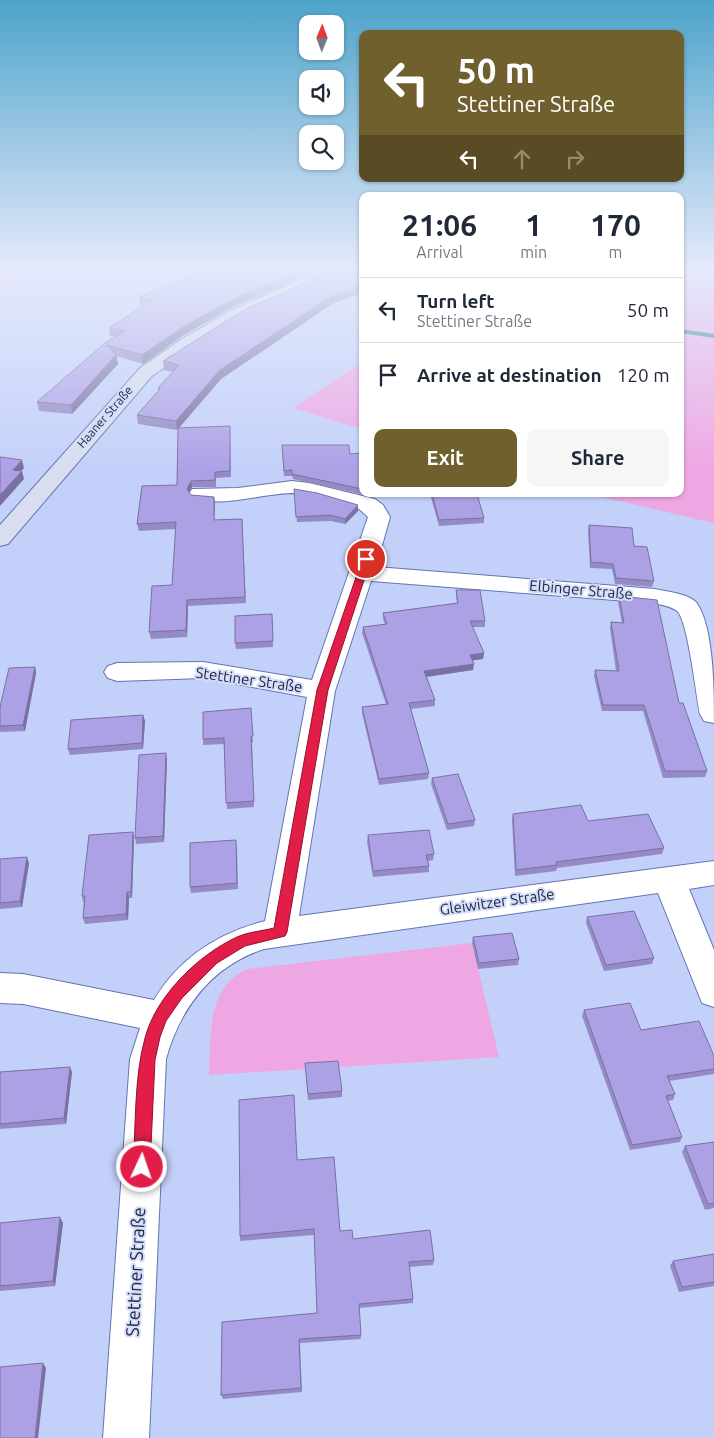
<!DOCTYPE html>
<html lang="en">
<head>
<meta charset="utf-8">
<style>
  body { margin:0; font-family:Ubuntu,sans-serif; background:#f6f6f7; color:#1f2937; height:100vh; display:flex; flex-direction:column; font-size:19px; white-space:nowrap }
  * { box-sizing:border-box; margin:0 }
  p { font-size:16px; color:#747a83 }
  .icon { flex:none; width:28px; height:28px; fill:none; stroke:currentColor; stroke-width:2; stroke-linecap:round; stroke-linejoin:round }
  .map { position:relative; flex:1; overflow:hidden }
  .details { position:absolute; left:359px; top:192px; width:325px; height:305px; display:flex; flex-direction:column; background:#fff; border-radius:10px; box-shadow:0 1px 4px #0004 }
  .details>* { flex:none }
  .top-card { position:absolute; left:359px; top:30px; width:325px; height:152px; border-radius:10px; box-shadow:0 1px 4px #0004; background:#70602d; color:#fff; overflow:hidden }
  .needle { width:32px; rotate:1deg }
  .controls { position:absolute; left:299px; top:15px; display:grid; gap:10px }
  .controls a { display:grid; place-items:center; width:45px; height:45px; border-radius:10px; background:#fff; box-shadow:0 1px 4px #0004; font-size:25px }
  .pin { position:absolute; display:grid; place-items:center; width:42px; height:42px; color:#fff; margin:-21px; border:2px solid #fff; border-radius:50%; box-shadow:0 1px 5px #0007 }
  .me { position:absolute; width:55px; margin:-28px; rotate:3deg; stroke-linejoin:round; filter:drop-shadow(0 0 4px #0008) }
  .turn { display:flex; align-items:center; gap:18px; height:105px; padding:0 15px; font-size:22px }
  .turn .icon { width:65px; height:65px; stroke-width:2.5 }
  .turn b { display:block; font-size:35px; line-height:42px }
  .lanes { display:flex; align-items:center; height:48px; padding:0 15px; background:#0003; justify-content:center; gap:25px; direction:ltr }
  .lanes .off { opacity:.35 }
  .eta { display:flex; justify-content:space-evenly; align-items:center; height:85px; text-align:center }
  .eta b { font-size:30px; font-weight:600; line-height:35px }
  .action { display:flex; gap:10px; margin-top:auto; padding:10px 15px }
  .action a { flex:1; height:58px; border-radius:10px; background:#70602d; color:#fff; font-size:20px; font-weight:600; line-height:58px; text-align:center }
  .action a+a { background:#f6f6f7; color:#1f2937 }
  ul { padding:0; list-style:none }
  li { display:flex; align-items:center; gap:15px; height:65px; padding:0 15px; border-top:1px solid #e0e1e3 }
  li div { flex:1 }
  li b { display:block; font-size:19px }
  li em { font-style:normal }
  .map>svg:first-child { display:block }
</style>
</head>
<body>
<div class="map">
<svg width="714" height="1438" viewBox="0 0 714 1438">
  <rect width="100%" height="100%" fill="#c3d0f9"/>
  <path fill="#eea7e3" d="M0 269H49L0 286Z
    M680 269 714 278V523L589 494H680Z
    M362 362V429L293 408Z
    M472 943 499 1057 209 1075C211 1037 206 986 248 969Z"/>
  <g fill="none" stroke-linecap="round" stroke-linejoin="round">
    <path fill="#106c81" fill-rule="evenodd" d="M680 329 714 334V338L680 333Z"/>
    <defs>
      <path id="minor" d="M292 481 309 483 375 499 383 505 390 517 376 567 655 589C667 592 686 593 696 602 714 626 714 691 714 723L704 721 700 714C696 696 688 620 677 611 671 606 661 605 654 603L371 581 335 691 299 916 714 861V885L689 889 714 950V1007L702 1003 658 893 264 949C212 966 180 1008 166 1059L149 1438H103L130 1059 140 1028 23 1004 0 1003V973L23 974 154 1000C179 958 218 933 265 921L307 697 203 678 117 681 108 678 104 672 108 666 117 663 203 662 312 680 368 517 359 509C338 503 314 493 292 493 259 494 226 507 192 499L189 494 192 489 238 488Z"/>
      <path id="secondary" d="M324 269H346L343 272 293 293 244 317 197 345 152 376 8 544 0 546V525L140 368 185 337 232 310Z"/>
    </defs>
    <use href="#minor" stroke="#6474b3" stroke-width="2"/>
    <use href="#secondary" stroke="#6474b3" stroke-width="2"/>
    <use href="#minor" fill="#fff" fill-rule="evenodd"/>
    <use href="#secondary" fill="#d8ddf0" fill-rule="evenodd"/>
  </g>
  <path fill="#958ac6" d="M139 297 231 308 184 335 143 364 116 356 118 364 72 414 39 411 37 402 115 337 110 336 109 328 143 306 140 305Z
    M332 304 221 379 179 428 230 426 231 477 216 478V487H192L189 492 191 495 214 497 215 503 214 520 242 519 246 603 188 606 187 637 151 639 149 632 172 585 176 529 139 531 137 524 177 485 178 428 177 430 138 424 137 415 158 391V388L173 372 164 370 163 361Z
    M282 445 350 454 362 453V494H372L370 496 293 479 292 476H284Z
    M294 489 358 511 345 524 331 521 297 522Z
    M430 494H464L484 518V523L439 526Z
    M589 525 634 546 654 581 652 587 615 584 612 569 590 568 588 531Z
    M456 590 485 621V627H472L484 653 483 659 472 660 473 670 427 677 435 700V706L411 709 429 773 428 779 379 785 362 713V707L386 704 362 633 363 627 385 624 383 619V613L457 603 456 596Z
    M619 596 679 703 707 771 705 777 663 778 643 711H602L594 676 595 670 616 671 610 628 611 622 622 623 618 602Z
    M272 614 273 647 236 649 235 643Z
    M35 667 36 673 25 731 0 732V707Z
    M251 708 253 742H252L254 807 227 809 224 744 203 745V739Z
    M143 715 145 721 143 749 70 755 68 749Z
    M167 759 164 842 136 844 135 838Z
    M432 778 475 820 474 826 447 830 431 784Z
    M513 814 588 821 664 848 662 854 557 868 556 871 515 876 512 820Z
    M133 832 134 838 132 898H129L128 920 85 924 83 918 84 902H83L82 896Z
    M368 835 434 854 433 860 428 861 429 866V872L373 877 367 842Z
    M237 846 238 889 191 893 190 887Z
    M0 859 29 863 22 907 0 909Z
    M587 917 654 958 652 964 604 971 586 923Z
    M473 937 519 959 518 965 478 969 472 943Z
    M584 1010 714 1056V1074L669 1081 675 1094 673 1100 668 1101 682 1137 680 1142 630 1150 582 1016Z
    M305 1063 342 1091V1097L308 1100Z
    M0 1072H72L66 1124 0 1129Z
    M714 1142V1208L705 1210 682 1152 685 1146Z
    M298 1160 340 1231 353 1239 434 1260 433 1265 409 1267 413 1299V1303L359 1308 361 1339 300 1343 302 1392 223 1399 221 1395 317 1313 314 1235 240 1241V1236Z
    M0 1223H63L55 1286 0 1291Z
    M714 1254V1286L679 1292 670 1266 673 1261Z"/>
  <path fill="#7971a1" d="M302 269H320L231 308 184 335 143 364 142 355 183 327 231 300Z
    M362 285V293L332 304 221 379 177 430 176 421 220 370 332 296Z
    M116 355 118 364 72 414 71 405Z
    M22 460 24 468 15 478 13 470Z
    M22 471 24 479 0 506V495Z
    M191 481 192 487 187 495V489Z
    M214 497 215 503 214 526Z
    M358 505V511L345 524V519Z
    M187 600 188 606 187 637 186 630Z
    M484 653 483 659 469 661 470 655Z
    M474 664 473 670 424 677V671Z
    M35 667 36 673 25 731 23 725Z
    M143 715 145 721 143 749 142 743Z
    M166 753 167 759 164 842 163 836Z
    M133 832 134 838 132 898 131 892Z
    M27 857 29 863 22 907 20 901Z
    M127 892 129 898 128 920 126 914Z
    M70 1067 72 1072 66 1124 64 1118Z
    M60 1217 63 1223 55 1286 53 1281Z
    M43 1363 46 1368 38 1438H35Z"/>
  <path fill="#ada1e6" stroke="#7971a1" d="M212 269H302L231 300 183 327 142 355 107 345 116 355 71 405 37 402 105 343 125 331 109 328 152 300 139 297Z
    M337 269H362V285L332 296 220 370 176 421 137 415 160 389 158 388 179 365 163 361 244 310Z
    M230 426V471L215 472V480L191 481 187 489 191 495 214 497V520L242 519 245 597 187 600 186 630 149 632 152 586 172 585 176 522 137 524 142 486 177 485 178 428Z
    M282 445H349L350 454 362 453V489L292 474V470L284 471Z
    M0 457 22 460 13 470 22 471 0 495Z
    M294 489 317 493 358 505 345 519 330 515 296 517Z
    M432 494H464L465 495 477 494 484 518 439 520Z
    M589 525 632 528 634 546 647 547 654 581 616 578 613 564 591 562Z
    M456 590H480L485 621H470L484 653 470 655 474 664 424 671 435 700 409 703 429 773 379 779 362 707 388 704 363 627 387 624 383 613 458 603Z
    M619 596 657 600 679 703H683L707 771H665L644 705H603L595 670 619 671 611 622 624 623Z
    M272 614 273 641 235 643V616Z
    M35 667 23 725 0 726V707L9 668Z
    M251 708 253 736H251L254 801 226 803 224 738 203 739V712Z
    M143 715 142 743 68 749 71 720Z
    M166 753 163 836 135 838 139 755Z
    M458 774 475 820 448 824 432 778Z
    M581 805 588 821 648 814 664 848 556 862 557 865 516 870 513 814Z
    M429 830 434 854 426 855 429 866 373 871 368 835Z
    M133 832 131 892H127L126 914 83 918 85 896H82L89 835Z
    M236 840 237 883 190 887V843Z
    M27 857 20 901 0 903V859Z
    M634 911 654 958 606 965 587 917Z
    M512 933 519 959 479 963 473 937Z
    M630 1003 641 1030 699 1021 714 1056V1069L667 1076 675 1094 666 1096 682 1137 632 1145 584 1010Z
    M338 1061 342 1091 308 1094 305 1063Z
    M70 1067 64 1118 0 1124V1072Z
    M294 1095 297 1160 334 1157 340 1231 352 1230 353 1239 430 1230 434 1260 409 1262 413 1299 359 1304 361 1335 299 1339 301 1388 221 1395 222 1322 317 1313 314 1229 240 1236 239 1100Z
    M714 1142V1203L708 1204 685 1146Z
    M60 1217 53 1281 0 1286V1223Z
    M714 1254V1282L682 1287 673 1261Z
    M43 1363 35 1438H0V1367Z"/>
  <linearGradient id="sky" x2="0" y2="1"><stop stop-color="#4ea3ca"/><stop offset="0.57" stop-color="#e4eafc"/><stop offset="1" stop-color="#e4eafc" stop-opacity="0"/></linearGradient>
  <rect width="714" height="470" fill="url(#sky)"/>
  <path fill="#e11d48" stroke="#92132f" d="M363 557 371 559 328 690 287 932 285 936 245 946 217 963 182 998 166 1021 160 1037 155 1060 150 1167 147 1173 142 1175 136 1173 133 1167C136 1126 134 1077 145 1038 156 996 198 955 237 937 248 932 262 931 274 928L317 690Z"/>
  <g text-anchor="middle" stroke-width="4" stroke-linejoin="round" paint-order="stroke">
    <g font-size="12" fill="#222943" stroke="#d4ddf9">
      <text transform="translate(105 417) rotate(-49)" y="4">Haaner Straße</text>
    </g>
    <g font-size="15" fill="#222943" stroke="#d4ddf9">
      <text transform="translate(581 590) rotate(5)" y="5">Elbinger Straße</text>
      <text transform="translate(249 680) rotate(8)" y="5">Stettiner Straße</text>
      <text transform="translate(497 902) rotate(-8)" y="5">Gleiwitzer Straße</text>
    </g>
    <g font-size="18" fill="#222943" stroke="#d4ddf9">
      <text transform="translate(136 1272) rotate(-87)" y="6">Stettiner Straße</text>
    </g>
  </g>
</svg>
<div class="controls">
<a><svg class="needle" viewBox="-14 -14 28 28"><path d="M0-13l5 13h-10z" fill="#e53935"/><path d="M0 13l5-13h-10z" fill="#747a83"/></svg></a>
<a><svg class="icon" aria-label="sound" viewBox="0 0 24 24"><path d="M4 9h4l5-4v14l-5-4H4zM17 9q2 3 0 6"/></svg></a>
<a><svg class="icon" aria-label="search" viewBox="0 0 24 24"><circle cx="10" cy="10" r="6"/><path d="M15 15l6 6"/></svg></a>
</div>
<div class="pin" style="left:366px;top:559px;background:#d93025"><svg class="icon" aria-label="arrive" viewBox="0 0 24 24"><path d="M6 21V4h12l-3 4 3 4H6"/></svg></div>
<svg class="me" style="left:142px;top:1167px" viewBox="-20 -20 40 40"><circle r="17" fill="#e11d48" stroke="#fff" stroke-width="3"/><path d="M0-11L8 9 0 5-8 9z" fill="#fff"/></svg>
<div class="top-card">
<div class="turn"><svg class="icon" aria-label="left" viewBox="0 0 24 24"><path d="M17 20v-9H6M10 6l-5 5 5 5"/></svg><div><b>50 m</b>Stettiner Straße</div></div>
<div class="lanes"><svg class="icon" aria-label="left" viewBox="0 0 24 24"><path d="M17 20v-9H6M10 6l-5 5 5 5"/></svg><svg class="icon off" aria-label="ahead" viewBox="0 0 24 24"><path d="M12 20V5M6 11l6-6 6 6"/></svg><svg class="icon off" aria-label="right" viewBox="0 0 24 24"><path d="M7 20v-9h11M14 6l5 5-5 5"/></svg></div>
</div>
<section class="details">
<div class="eta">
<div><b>21:06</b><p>Arrival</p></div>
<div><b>1</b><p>min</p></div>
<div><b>170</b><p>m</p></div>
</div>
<ul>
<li><svg class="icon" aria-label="left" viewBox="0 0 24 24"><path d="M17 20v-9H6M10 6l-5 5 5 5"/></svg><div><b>Turn left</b><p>Stettiner Straße</p></div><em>50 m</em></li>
<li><svg class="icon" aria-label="arrive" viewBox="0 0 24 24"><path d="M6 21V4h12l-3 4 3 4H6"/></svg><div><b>Arrive at destination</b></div><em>120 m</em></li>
</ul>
<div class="action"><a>Exit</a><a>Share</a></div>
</section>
</div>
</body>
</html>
